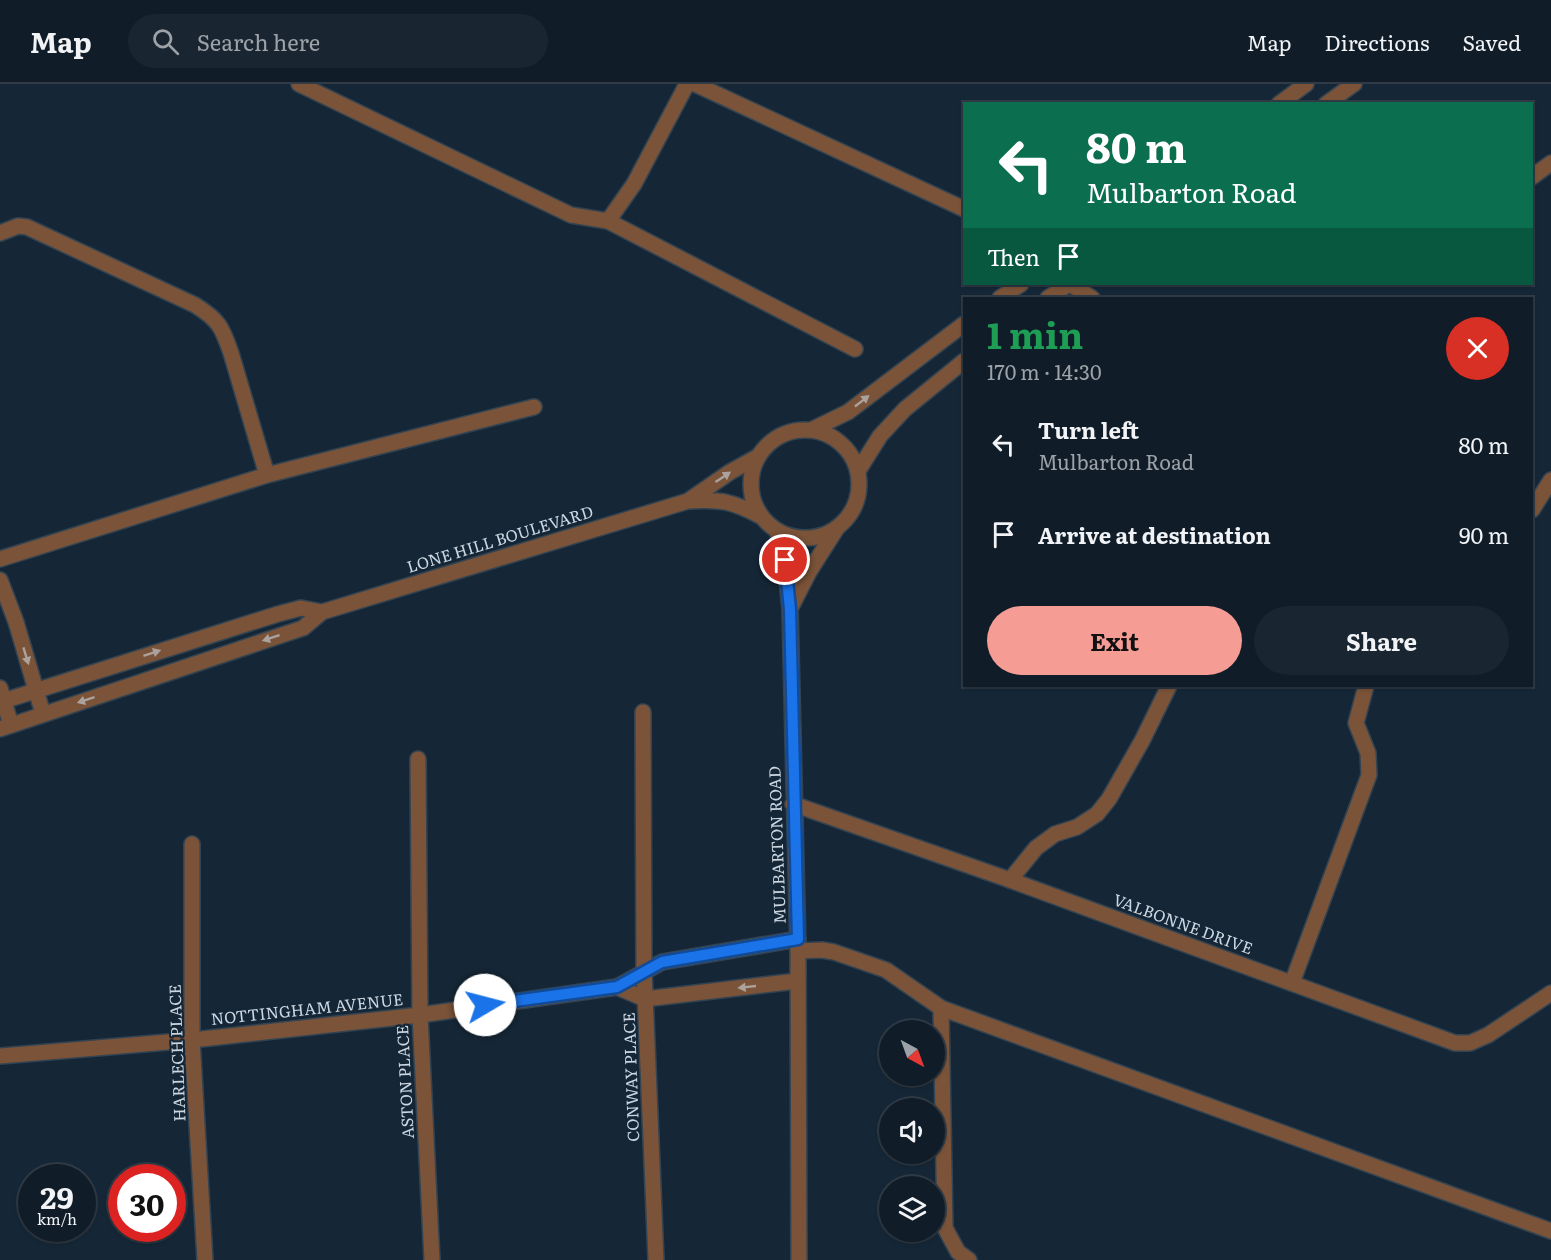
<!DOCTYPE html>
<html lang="en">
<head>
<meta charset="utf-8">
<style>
  body { margin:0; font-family:Literata,serif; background:#192631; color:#f1f3f6; height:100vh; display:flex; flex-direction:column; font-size:22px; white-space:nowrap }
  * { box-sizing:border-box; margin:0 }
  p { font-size:20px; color:#9ca2a8 }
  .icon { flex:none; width:33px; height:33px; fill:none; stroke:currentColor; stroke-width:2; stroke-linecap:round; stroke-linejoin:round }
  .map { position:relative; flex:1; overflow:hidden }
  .sheet { position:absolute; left:963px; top:213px; width:570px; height:390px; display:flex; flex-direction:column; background:#101d29; border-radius:0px; box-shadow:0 2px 4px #0004,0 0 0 2px #303b46 }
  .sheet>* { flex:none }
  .hud { position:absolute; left:963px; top:18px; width:570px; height:183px; border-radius:0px; box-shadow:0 2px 4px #0004,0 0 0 2px #303b46; background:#0b6e4f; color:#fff; overflow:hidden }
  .needle { width:39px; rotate:139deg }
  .controls { position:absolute; left:879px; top:936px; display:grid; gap:12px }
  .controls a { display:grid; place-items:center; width:66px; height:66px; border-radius:50%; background:#101d29; box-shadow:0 2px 4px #0004,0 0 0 2px #303b46; font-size:30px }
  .speed { position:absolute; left:18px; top:1080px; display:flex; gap:12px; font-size:30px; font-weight:700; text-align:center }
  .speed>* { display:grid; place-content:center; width:78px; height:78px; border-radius:50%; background:#101d29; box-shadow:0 2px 4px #0004,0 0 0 2px #303b46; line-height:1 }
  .speed small { font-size:15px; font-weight:400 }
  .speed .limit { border:9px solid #d22; background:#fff; color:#111 }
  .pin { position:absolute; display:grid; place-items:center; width:51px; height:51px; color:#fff; margin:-26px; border:3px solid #fff; border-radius:50%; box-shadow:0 2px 6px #0007 }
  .me { position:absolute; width:66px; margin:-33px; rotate:82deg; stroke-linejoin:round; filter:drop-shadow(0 0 4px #0008) }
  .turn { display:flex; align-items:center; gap:21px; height:126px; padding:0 24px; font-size:27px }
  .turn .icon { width:78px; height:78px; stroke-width:2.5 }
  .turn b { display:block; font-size:42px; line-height:51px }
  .then { display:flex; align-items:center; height:57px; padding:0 24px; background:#0003; gap:12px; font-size:22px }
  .round { display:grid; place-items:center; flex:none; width:63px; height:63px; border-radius:32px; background:#192631 }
  .head { display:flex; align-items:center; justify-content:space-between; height:102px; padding:0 24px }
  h1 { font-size:36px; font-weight:700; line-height:45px; color:#1e9e55 }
  .primary-button { display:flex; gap:12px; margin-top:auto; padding:12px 24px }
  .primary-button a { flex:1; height:69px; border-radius:36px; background:#f59c95; color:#111; font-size:24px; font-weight:700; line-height:69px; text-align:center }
  .primary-button a+a { background:#192631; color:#f1f3f6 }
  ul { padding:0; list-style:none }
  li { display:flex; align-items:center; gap:18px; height:90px; padding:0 24px }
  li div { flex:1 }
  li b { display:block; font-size:22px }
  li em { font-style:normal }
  header { display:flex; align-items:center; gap:36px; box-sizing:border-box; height:84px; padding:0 30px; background:#101d29; border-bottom:2px solid #303b46 }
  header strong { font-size:28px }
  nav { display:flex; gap:33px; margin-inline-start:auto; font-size:21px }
  .search { width:420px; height:54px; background:#192631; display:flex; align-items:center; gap:15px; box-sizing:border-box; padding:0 21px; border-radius:33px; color:#9ca2a8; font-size:22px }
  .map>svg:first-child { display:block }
</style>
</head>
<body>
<header>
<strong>Map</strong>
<div class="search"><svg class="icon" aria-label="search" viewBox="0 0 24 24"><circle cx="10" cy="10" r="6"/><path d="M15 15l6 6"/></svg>Search here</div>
<nav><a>Map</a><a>Directions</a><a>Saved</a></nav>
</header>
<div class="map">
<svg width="1551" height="1176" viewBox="0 0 1551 1176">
  <rect width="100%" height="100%" fill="#152737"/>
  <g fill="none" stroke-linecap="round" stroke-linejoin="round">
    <defs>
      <path id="service" d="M608 137 855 265
        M1010 796 1036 764 1055 750 1077 743 1097 730 1109 715 1142 657 1169 602
        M1292 899 1369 691 1368 669 1356 639 1366 602"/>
      <path id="minor" d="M299 0 571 131 608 137 634 100 687 0
        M695 0 964 125
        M1532 93 1551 79
        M0 149 18 142 27 143 195 221C219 236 222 243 231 269L267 391
        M1070 200 1092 214
        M1532 426 1551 396
        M777 447 785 476 790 525 798 867 799 1176
        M0 475 267 391 534 323
        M0 496 16 538 43 630
        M790 525 809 488 837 444
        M0 604 11 641
        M643 628 644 886 656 1176
        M418 675 420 931 432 1176
        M793 720 1010 796 1455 959H1470L1488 951 1551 909
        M192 760V956L205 1176
        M798 867 822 866 834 868 886 886 941 924 1551 1147
        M617 903 645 915 797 897
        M941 924 945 1144 958 1168 969 1176
        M0 972 192 956 420 931 617 903 662 878 798 855"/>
      <path id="tertiary" d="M1279 20 1306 0
        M1326 20 1354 0
        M1000 214 1021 200
        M1048 214 1069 200
        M811 346 848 328 964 240
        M751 400a54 54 0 1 1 108 0a54 54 0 1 1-108 0Z
        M858 387 880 352 905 325 964 277
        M688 417 730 388 759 372
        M0 618 278 530 301 524 322 528
        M0 645 303 544 322 528 688 417C721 415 732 417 762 433"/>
    </defs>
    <use href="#service" stroke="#324352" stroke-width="18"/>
    <use href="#minor" stroke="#324352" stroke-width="18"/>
    <use href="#tertiary" stroke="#324352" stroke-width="18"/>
    <use href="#service" stroke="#7a5338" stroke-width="15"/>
    <use href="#minor" stroke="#7a5338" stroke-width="15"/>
    <use href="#tertiary" stroke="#7a5338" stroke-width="15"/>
  </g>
  <defs><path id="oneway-solid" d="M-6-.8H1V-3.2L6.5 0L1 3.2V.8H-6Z" transform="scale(1.5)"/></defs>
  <g fill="#aba29e">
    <use href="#oneway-solid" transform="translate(862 317) rotate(-38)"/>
    <use href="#oneway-solid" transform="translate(723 393) rotate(-34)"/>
    <use href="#oneway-solid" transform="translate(271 554) rotate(162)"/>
    <use href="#oneway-solid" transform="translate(152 569) rotate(-18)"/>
    <use href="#oneway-solid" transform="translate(26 572) rotate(73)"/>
    <use href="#oneway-solid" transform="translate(86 616) rotate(162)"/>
    <use href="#oneway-solid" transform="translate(747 903) rotate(174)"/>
  </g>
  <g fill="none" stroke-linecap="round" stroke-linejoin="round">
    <defs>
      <path id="route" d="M485 921 617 903 662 878 798 855 790 525 785 476"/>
    </defs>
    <use href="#route" stroke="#114b97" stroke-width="15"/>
    <use href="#route" stroke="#1a73e8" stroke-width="10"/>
  </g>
  <g text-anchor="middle" stroke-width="4.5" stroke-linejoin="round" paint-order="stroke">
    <g font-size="16" fill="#ccd7e2" stroke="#152737">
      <text transform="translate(500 455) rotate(-17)" y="6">LONE HILL BOULEVARD</text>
      <text transform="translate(777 761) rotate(-92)" y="6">MULBARTON ROAD</text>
      <text transform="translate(1183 840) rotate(20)" y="6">VALBONNE DRIVE</text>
      <text transform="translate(307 925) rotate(-6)" y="6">NOTTINGHAM AVENUE</text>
      <text transform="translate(177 969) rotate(-92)" y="6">HARLECH PLACE</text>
      <text transform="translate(631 993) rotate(-92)" y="6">CONWAY PLACE</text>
      <text transform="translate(405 998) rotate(-93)" y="6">ASTON PLACE</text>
    </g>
  </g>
</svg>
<div class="controls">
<a><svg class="needle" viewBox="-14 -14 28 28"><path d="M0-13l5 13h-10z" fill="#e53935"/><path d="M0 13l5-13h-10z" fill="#9ca2a8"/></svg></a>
<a><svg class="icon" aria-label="sound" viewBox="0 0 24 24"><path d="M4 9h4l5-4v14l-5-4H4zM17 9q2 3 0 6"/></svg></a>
<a><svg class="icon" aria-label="layers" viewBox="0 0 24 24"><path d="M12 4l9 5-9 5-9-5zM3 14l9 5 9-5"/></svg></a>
</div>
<div class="speed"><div>29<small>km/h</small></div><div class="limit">30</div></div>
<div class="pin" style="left:785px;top:476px;background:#d93025"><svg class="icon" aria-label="arrive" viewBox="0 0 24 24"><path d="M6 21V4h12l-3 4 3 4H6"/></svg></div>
<svg class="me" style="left:485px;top:921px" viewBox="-20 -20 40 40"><circle r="19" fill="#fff"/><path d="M0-13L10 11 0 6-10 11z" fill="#1a73e8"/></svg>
<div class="hud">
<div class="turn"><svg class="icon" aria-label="left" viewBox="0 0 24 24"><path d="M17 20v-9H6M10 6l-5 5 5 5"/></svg><div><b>80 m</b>Mulbarton Road</div></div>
<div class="then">Then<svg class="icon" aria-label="arrive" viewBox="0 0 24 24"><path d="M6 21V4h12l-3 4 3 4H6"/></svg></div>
</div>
<section class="sheet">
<div class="head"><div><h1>1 min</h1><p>170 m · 14:30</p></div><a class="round" style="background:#d93025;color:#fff"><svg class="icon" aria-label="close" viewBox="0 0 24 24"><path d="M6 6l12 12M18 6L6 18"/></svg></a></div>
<ul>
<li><svg class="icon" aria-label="left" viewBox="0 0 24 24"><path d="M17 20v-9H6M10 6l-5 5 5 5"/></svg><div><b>Turn left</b><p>Mulbarton Road</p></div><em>80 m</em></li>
<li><svg class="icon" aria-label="arrive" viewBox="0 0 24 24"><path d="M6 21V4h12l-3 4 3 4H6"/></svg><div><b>Arrive at destination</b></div><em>90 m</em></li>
</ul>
<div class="primary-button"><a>Exit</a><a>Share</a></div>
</section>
</div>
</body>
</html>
